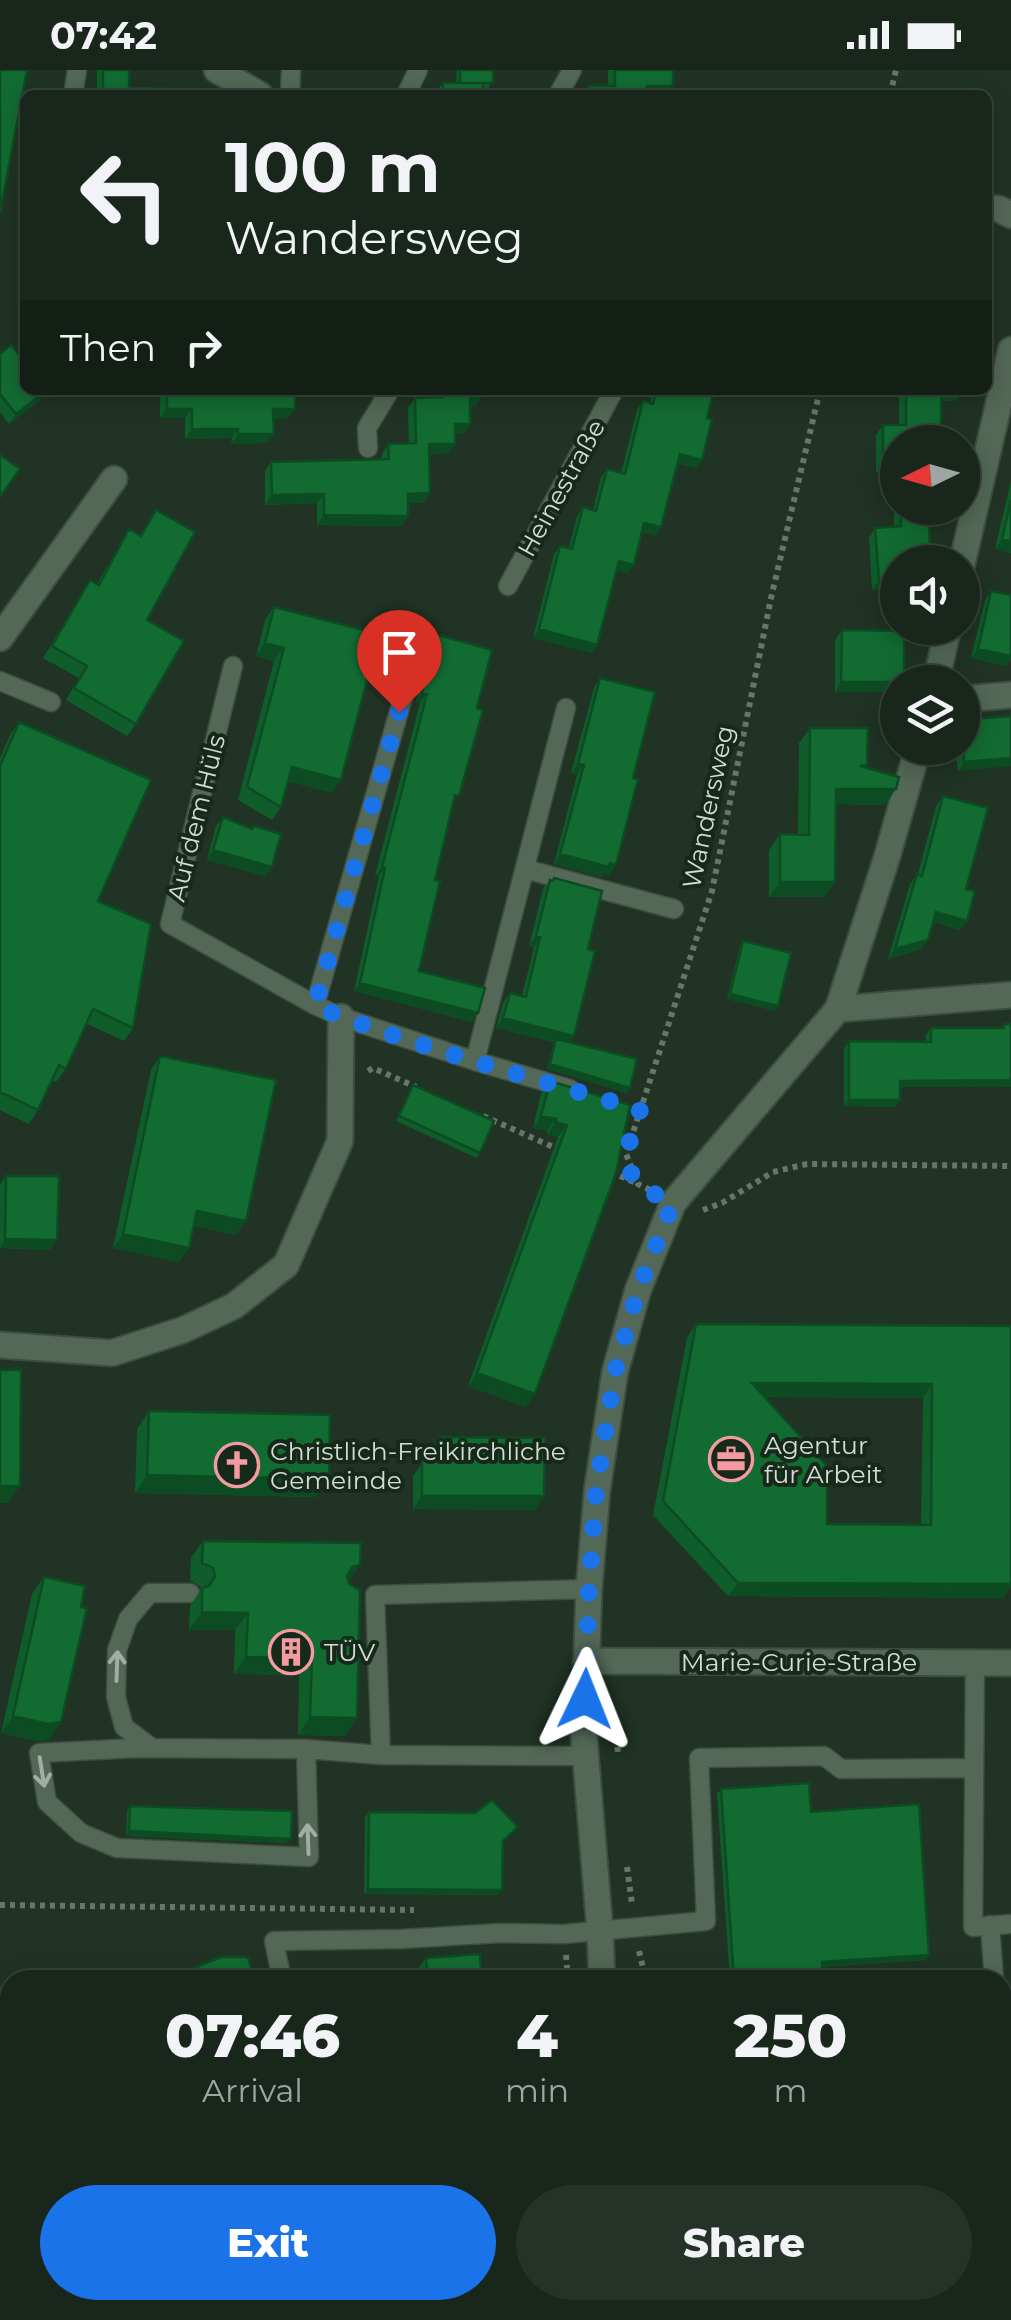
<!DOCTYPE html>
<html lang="en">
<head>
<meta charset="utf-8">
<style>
  body { margin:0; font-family:Montserrat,sans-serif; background:#253228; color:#f1f3f6; height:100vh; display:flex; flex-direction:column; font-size:38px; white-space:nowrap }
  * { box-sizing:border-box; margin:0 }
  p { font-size:32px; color:#9fa5a3 }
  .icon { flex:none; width:55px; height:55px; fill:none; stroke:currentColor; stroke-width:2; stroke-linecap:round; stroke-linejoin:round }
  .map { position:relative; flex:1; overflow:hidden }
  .panel { position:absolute; left:0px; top:1900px; width:1012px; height:350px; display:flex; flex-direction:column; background:#18261b; border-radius:30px 30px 0 0; box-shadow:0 5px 25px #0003,0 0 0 2px #36433a }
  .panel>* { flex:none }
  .banner { position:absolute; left:20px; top:20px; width:972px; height:305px; border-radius:15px; box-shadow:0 5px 25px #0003,0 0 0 2px #36433a; background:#18261b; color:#f1f3f6; overflow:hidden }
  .needle { width:65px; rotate:265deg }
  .tools { position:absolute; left:880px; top:355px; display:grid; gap:20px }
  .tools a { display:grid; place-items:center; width:100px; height:100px; border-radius:50%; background:#18261b; box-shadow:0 5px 25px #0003,0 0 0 2px #36433a; font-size:50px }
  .pin { position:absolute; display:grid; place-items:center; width:85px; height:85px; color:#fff; margin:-102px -42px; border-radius:50% 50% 50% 0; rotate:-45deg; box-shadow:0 0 10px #0007 }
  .pin .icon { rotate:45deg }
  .me { position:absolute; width:110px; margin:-55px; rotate:2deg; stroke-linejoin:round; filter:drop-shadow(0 0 8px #0008) }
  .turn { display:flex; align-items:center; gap:35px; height:210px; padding:0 40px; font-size:45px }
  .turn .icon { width:130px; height:130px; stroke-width:2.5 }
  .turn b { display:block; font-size:70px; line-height:85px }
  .then { display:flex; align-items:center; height:95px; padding:0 40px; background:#0003; gap:20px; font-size:38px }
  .eta { display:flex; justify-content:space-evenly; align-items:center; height:170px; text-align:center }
  .eta b { font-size:60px; font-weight:800; line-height:70px }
  .button { display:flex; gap:20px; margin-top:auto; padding:20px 40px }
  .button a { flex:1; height:115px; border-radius:60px; background:#1a73e8; color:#fff; font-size:40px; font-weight:800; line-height:115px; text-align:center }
  .button a+a { background:#253228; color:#f1f3f6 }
  .status { display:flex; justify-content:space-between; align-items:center; height:70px; padding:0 50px; background:#18261b; direction:ltr }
  .status svg { height:28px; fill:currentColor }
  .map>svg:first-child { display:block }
</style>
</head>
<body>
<div class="status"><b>07:42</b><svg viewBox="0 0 49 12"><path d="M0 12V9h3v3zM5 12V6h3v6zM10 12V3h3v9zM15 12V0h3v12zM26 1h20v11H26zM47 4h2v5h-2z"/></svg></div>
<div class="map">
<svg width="1011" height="2250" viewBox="0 0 1011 2250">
  <rect width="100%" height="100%" fill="#203324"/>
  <path fill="#702a33" d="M511 2240H669L667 2250H473Z"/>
  <path fill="#9e434f" d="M862 2240H934V2250H862Z"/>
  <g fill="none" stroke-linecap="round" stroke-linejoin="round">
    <defs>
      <path id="lane" d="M73 25 77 0
        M290 25 291 0
        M406 25 418 0
        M558 25 572 0
        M368 378 367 358 390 320
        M508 516 614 320
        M233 596 170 854 315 935 341 947 475 991 570 1019
        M0 611 51 632
        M525 799 674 839
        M315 935 420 568
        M475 991 566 638
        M975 1593 973 1857 1011 1854
        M152 1678 124 1657 116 1627 117 1580 128 1549 150 1523H190
        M306 1679 309 1787 117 1778 81 1763 47 1732 39 1683 137 1678 306 1679 381 1685 584 1686
        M381 1685 375 1525 589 1519
        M990 1855 994 1910
        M282 1910 274 1871 401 1869 500 1863 564 1864 706 1851 699 1688 824 1686 841 1699 974 1698"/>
      <path id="street" d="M217 0 260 25
        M988 138 999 139 1011 145
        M962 494 1011 280
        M0 568 114 409
        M936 612 948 558
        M962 629 1011 625
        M838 939 1011 925
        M0 1275 112 1283 183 1260 234 1236 286 1195 340 1071 341 947
        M586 1591 1011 1593
        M602 1910 600 1861 584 1667 589 1519 597 1421 615 1302 638 1220 673 1133 838 939 887 787 918 678"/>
      <path id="primary" d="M1002 2117H1011
        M328 2250 357 2240"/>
    </defs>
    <use href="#lane" stroke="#3d4e41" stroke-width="21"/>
    <use href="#street" stroke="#3d4e41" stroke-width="29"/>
    <use href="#primary" stroke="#3d4e41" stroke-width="29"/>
    <path stroke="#66776a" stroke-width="6" stroke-dasharray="5 5" stroke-linecap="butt" d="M890 25 896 0
      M368 1001 373 998 416 1017
      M483 1046 558 1079
      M611 1102 636 1113
      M650 1120 638 1114 626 1084 712 821 771 528 820 320
      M703 1140 722 1133 773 1102 807 1094 1011 1096
      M616 1657 618 1685
      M627 1797 632 1834
      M0 1835 414 1840
      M639 1881 646 1910
      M566 1885 568 1910
      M1002 2080H1011
      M218 2250 246 2240"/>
    <use href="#lane" stroke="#536857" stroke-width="18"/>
    <use href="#street" stroke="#536857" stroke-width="25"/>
    <use href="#primary" stroke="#589c68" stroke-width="25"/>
  </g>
  <path fill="#0f5d2b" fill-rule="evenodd" d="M97 0H129V18L195 25H97Z
    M457 0H493L489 18H483V25H439V18L443 13H456Z
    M608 0H673V16L666 25H583L589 16H608Z
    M0 284 40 330 9 354 0 342Z
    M160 320H295L288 348 273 349 267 373 231 374 232 368 185 369V348H160Z
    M436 320H482V326L475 336H470V354L464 364H455L448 383 429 384 430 423 423 433H408L402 456 317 455V433L265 435V401L271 392 382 389V384L388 374H409L408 338 415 328 436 327Z
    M653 320H714L696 398 677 393 655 466 642 462 628 503 616 500 592 583 533 568 554 484 560 476 569 478 577 446 583 437 593 440 601 407 607 399 621 403 637 340 643 331 650 333Z
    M899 320H963V322L956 331H941L898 372V438H928L898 492V518L872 520 869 468 875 458 894 457V403H876V365L883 355H899Z
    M1011 411V483L995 479Z
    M156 440 147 550 136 654 127 666 66 630 79 608 43 588 90 510 97 514 129 459 140 465Z
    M991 521 1006 596 971 588 985 530Z
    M274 537 332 723 288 711 281 737 272 750 238 730 274 591 256 586 265 550Z
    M842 560 897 622H835V570Z
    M438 565 453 735 435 810 419 901 472 952 354 921 379 806H375L420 633 416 632 432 574Z
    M600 608 633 708 616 795 609 805 604 803 602 807 554 794 577 705 571 703 594 618Z
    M1011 646 958 701 955 678H962Z
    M19 652 98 831 133 958 124 971 87 954 66 999 56 1012 52 1010 38 1040 29 1054 0 1040V688L10 665Z
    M810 658 866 698 885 735 835 734V812L824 827H769V780L780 764H798L799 673Z
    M943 726 966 819 967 851 960 860 933 852 921 879 888 889 910 814 918 804 936 736Z
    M223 747 272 797 265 806 207 790 216 756Z
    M550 810 588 879 570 972 630 1018 627 1023 547 999 554 972 496 958 503 933 510 923 522 926 534 877 529 876 543 819Z
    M743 871 775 941 727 929 740 876Z
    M1004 954H1011V1017H900L895 1037 844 1036V978L849 971 926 972V965L931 958H1001Z
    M160 986 236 1165 194 1156 179 1192 113 1178 151 1000Z
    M550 1011 630 1035 526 1337 468 1316 558 1067 547 1064V1061L533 1058 541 1024Z
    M413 1015 480 1083 477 1088 396 1051Z
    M6 1106 57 1170 50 1180 0 1178V1114Z
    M696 1254 1011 1256V1516L1003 1528 728 1526 653 1445 687 1268ZM765 1327 923 1328 921 1455 827 1454Z
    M149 1341 316 1427 135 1423 137 1359Z
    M441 1367 535 1440 413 1439V1406Z
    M203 1471 348 1512 357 1648 345 1666 298 1665 299 1605 234 1604 235 1560H189L190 1536 201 1519 200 1516 190 1510 191 1488Z
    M44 1507 49 1670 36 1671 1 1663 32 1524Z
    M721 1719 811 1742 926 1890 822 1897 823 1910H730L717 1724Z
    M130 1736 287 1773 126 1766 127 1741Z
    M369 1742 514 1762 502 1772 498 1825 364 1824 365 1747Z
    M426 1888 482 1910H417L416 1902Z"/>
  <path fill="#0d4c23" d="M647 16H673L666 25H641Z
    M47 320 40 330 9 354 16 344Z
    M941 322H963L956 331H934Z
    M482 326 475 336H463L470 327Z
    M167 339H192L185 348H160Z
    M273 339H295L288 348 266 349Z
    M455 354H470L464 364H448Z
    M192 359H238L232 368 185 369Z
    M238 364H274L267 373 231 374Z
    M429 374H455L448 383 422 384Z
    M680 384 702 390 696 398 674 392Z
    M883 393H898V398L894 403H876Z
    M430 423 423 433H401L408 424Z
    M324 424 317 433 265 435 272 425Z
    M324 445 408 446 402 456 317 455Z
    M644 453 661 457 655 466 638 462Z
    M1002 469 1011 471V483L995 479Z
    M619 491 634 495 628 503 613 500Z
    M898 509V518L872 520 879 510Z
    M539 559 597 575 592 583 533 568Z
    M265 573 284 578 274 591 256 586Z
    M978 579 1011 586V590L1006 596 971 588Z
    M841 612H898L897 622H835Z
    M422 623 427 624 420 633 416 632Z
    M1011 688V696L958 701 964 692Z
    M578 694 584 695 577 705 571 703Z
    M292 697 341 710 332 723 283 710Z
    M836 719H896L885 735 825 734Z
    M213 780 272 797 265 806 207 790Z
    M560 784 610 793 616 795 609 805 604 803 602 807 554 794Z
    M382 797 385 798 379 806H375Z
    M780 812H835L824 827H769Z
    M936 842 967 851 960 860 930 851Z
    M536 866 540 867 534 877 529 876Z
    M928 870 921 879 888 889 895 879Z
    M360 913 478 943 472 952 354 921Z
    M730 924 778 936 775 941 727 929Z
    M503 948 574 966 567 975 556 969 554 972 496 958Z
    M550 994 630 1018 627 1023 547 999Z
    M1011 1010V1017H895L900 1011Z
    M849 1030H900L895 1037 844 1036Z
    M541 1046 556 1049 547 1061 533 1058Z
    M556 1052 567 1055 558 1067 547 1064Z
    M197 1141 246 1151 236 1165 187 1155Z
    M123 1164 189 1178 179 1192 113 1178Z
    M5 1169 57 1170 50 1180 0 1178Z
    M477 1303 535 1324 526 1337 468 1316Z
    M752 1313 932 1314 923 1328 742 1327Z
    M147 1405 329 1409 316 1427 135 1423Z
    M0 1416H20L8 1433H0Z
    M422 1426H544L535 1440 413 1439Z
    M360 1495 348 1512 340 1515 352 1497Z
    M738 1513 1011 1514V1516L1003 1528 728 1526Z
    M202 1542 248 1543 235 1560H189Z
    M246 1587 312 1588 299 1605 234 1604Z
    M13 1646 61 1652 49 1670 36 1671 1 1663Z
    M310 1647 357 1648 345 1666 298 1665Z
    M129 1761 291 1769 287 1773 126 1766Z
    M368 1819 502 1820 498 1825 364 1824Z
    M929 1885 926 1890 818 1897 822 1892Z
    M10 2184V2196L0 2198V2186Z"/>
  <path fill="#126c32" stroke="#0d4c23" stroke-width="2.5" fill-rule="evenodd" d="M0 0H27L0 143Z
    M103 0H129V18L195 19V25H103Z
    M460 0H493V13H460Z
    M615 0H673V16H647V25H589V16H615Z
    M443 13H483V25H443Z
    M11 275 25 293V320H47L16 344 0 324V284Z
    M167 320H295V339H273L274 364H238V359H192V339H167Z
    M443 320H482V326L470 327V354H455V374H429L430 423 408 424V446L324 445V424L272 425 271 392 389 389 388 374 416 373 415 328 443 327Z
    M657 320H714L707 348 712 349 702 390 680 384 661 457 644 453 634 495 619 491 597 575 539 559 560 476 572 479 583 437 596 441 607 399 625 404 643 331 653 334Z
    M906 320H963V322H941V372H898V393H883V355H906Z
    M0 385 20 399 0 427Z
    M1011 430V471L1002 469Z
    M901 438H928L931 492H898V509L879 510 875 458 901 456Z
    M156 440 195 462 147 550 184 571 136 654 74 618 87 596 52 576 90 510 99 515 129 459 141 466Z
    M991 521 1011 525V586L978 579Z
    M274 537 379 564 341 710 292 697 281 737 247 717 284 578 265 573Z
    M842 560 904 561V612H841Z
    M438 565 492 580 477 638 483 640 459 726 455 725 435 810 440 811 419 901 485 918 478 943 360 913 385 798 382 797 427 624 422 623Z
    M600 608 655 622 633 708 638 709 616 795 610 793 609 797 560 784 584 695 578 694Z
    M1011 646V688L964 692 962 650Z
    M19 652 151 710 98 831 151 854 133 958 93 939 66 999 59 995 38 1040 0 1022V696Z
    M810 658H868L867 695 860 696 899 707 896 719H836L835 812H780V764L809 765Z
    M943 726 988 738 966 819 975 821 967 851 936 842 928 870 895 879 917 804 922 806Z
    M223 747 252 759 254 756 281 764 272 797 213 780Z
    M554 808 602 821 588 879 595 881 574 966 503 948 510 923 526 927 540 867 536 866 550 810 553 811Z
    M743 871 791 883 778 936 730 924Z
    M1004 954H1011V1010L900 1011V1030H849V971L931 972V958H1004Z
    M556 969 637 989 630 1018 550 994Z
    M160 986 276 1010 246 1151 197 1141 189 1178 123 1164Z
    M550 1011 630 1035 616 1103 535 1324 477 1303 567 1055 556 1052V1049L541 1046Z
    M413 1015 494 1051 480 1083 399 1046Z
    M6 1106H59L57 1170 5 1169Z
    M696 1254 1011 1256V1514L738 1513 663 1431ZM752 1313 932 1314 931 1455 827 1454V1396Z
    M0 1300H21L20 1416H0Z
    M149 1341 330 1345 329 1409 147 1405Z
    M441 1367 545 1368 544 1426H422V1392Z
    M203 1471 361 1473 360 1495 352 1497 347 1506 349 1514 360 1520 357 1648 310 1647 312 1588 246 1587 248 1543 202 1542V1518L209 1516 215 1506 213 1498 202 1493Z
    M44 1507 85 1516 81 1537 87 1538 61 1652 48 1654 13 1646Z
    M809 1713 811 1742 919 1734 929 1885 822 1892 823 1910H734L721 1719Z
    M492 1730 518 1757 503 1771 502 1820 368 1819 369 1742 475 1743Z
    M130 1736 292 1741 291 1769 129 1761Z
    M480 1884 482 1910H428L426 1888Z
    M221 1887H248L253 1907 274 1903 275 1910H169V1908Z
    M10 2016V2184L0 2186V2018Z"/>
  <defs><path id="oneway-shaft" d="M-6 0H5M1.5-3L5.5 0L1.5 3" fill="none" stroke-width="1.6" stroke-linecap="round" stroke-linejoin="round" transform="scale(2.5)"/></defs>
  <g stroke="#9fafa2">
    <use href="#oneway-shaft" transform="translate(117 1596) rotate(-88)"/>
    <use href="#oneway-shaft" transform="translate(42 1702) rotate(81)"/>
    <use href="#oneway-shaft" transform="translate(308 1769) rotate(-92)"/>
  </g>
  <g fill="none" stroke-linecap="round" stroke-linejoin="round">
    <path stroke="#1a73e8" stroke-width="18" stroke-dasharray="0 32.4" d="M399 642 315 936C420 979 531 1007 640 1040 633 1062 618 1091 637 1112 645 1121 662 1127 673 1133L638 1220 615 1302 596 1421 589 1519 585 1629"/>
  </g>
  <defs>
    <symbol id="office-ring" viewBox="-11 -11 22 22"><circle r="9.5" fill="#17291a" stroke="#f49aa1" stroke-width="1.5"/><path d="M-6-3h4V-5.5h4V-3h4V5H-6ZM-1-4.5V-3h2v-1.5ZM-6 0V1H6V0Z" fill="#f49aa1"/></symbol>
    <symbol id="church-ring" viewBox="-11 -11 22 22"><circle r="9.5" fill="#17291a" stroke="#f49aa1" stroke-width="1.5"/><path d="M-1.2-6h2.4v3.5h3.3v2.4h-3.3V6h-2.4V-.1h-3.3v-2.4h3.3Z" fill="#f49aa1"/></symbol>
    <symbol id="building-ring" viewBox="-11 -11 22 22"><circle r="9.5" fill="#17291a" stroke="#f49aa1" stroke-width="1.5"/><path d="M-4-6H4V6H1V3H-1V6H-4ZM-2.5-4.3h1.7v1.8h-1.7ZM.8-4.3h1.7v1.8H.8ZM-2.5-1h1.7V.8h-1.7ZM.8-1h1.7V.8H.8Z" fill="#f49aa1"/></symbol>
  </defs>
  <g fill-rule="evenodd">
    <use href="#office-ring" x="706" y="1364" width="50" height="50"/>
    <use href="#church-ring" x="212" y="1370" width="50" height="50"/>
    <use href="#building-ring" x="266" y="1557" width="50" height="50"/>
  </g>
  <g text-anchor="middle" stroke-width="8" stroke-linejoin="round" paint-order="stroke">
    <g font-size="25" fill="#d2ded4" stroke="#17291a">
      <text transform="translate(561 418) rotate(-61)" y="9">Heinestraße</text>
      <text transform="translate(708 737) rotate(-78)" y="9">Wandersweg</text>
      <text transform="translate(196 748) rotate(-76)" y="9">Auf dem Hüls</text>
      <text x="799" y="1601">Marie-Curie-Straße</text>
    </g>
    <g font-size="25" fill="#d2ded4" stroke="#17291a" text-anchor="start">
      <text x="764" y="1384">Agentur<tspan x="764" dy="29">für Arbeit</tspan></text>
      <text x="270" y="1390">Christlich-Freikirchliche<tspan x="270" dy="29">Gemeinde</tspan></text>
      <text x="324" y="1591">TÜV</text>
    </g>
  </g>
</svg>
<div class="tools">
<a><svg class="needle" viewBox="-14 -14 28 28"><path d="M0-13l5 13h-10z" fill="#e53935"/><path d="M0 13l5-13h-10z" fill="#9fa5a3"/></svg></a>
<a><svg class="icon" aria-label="sound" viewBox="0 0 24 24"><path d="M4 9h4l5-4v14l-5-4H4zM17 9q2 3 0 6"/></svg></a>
<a><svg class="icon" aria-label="layers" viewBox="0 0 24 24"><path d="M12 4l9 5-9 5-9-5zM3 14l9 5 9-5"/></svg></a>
</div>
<div class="pin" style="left:399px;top:642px;background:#d93025"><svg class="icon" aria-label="arrive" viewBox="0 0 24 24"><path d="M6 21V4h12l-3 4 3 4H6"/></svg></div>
<svg class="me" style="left:585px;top:1629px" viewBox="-20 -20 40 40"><path d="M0-17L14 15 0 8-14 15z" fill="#1a73e8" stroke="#fff" stroke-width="4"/></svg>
<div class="banner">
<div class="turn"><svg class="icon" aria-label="left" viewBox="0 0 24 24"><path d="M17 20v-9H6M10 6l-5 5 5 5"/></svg><div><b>100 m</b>Wandersweg</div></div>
<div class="then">Then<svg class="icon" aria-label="right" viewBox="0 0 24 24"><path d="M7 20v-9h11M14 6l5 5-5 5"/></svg></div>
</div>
<section class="panel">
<div class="eta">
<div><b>07:46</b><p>Arrival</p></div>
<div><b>4</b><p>min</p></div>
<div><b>250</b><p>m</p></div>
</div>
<div class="button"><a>Exit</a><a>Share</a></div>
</section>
</div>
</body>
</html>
